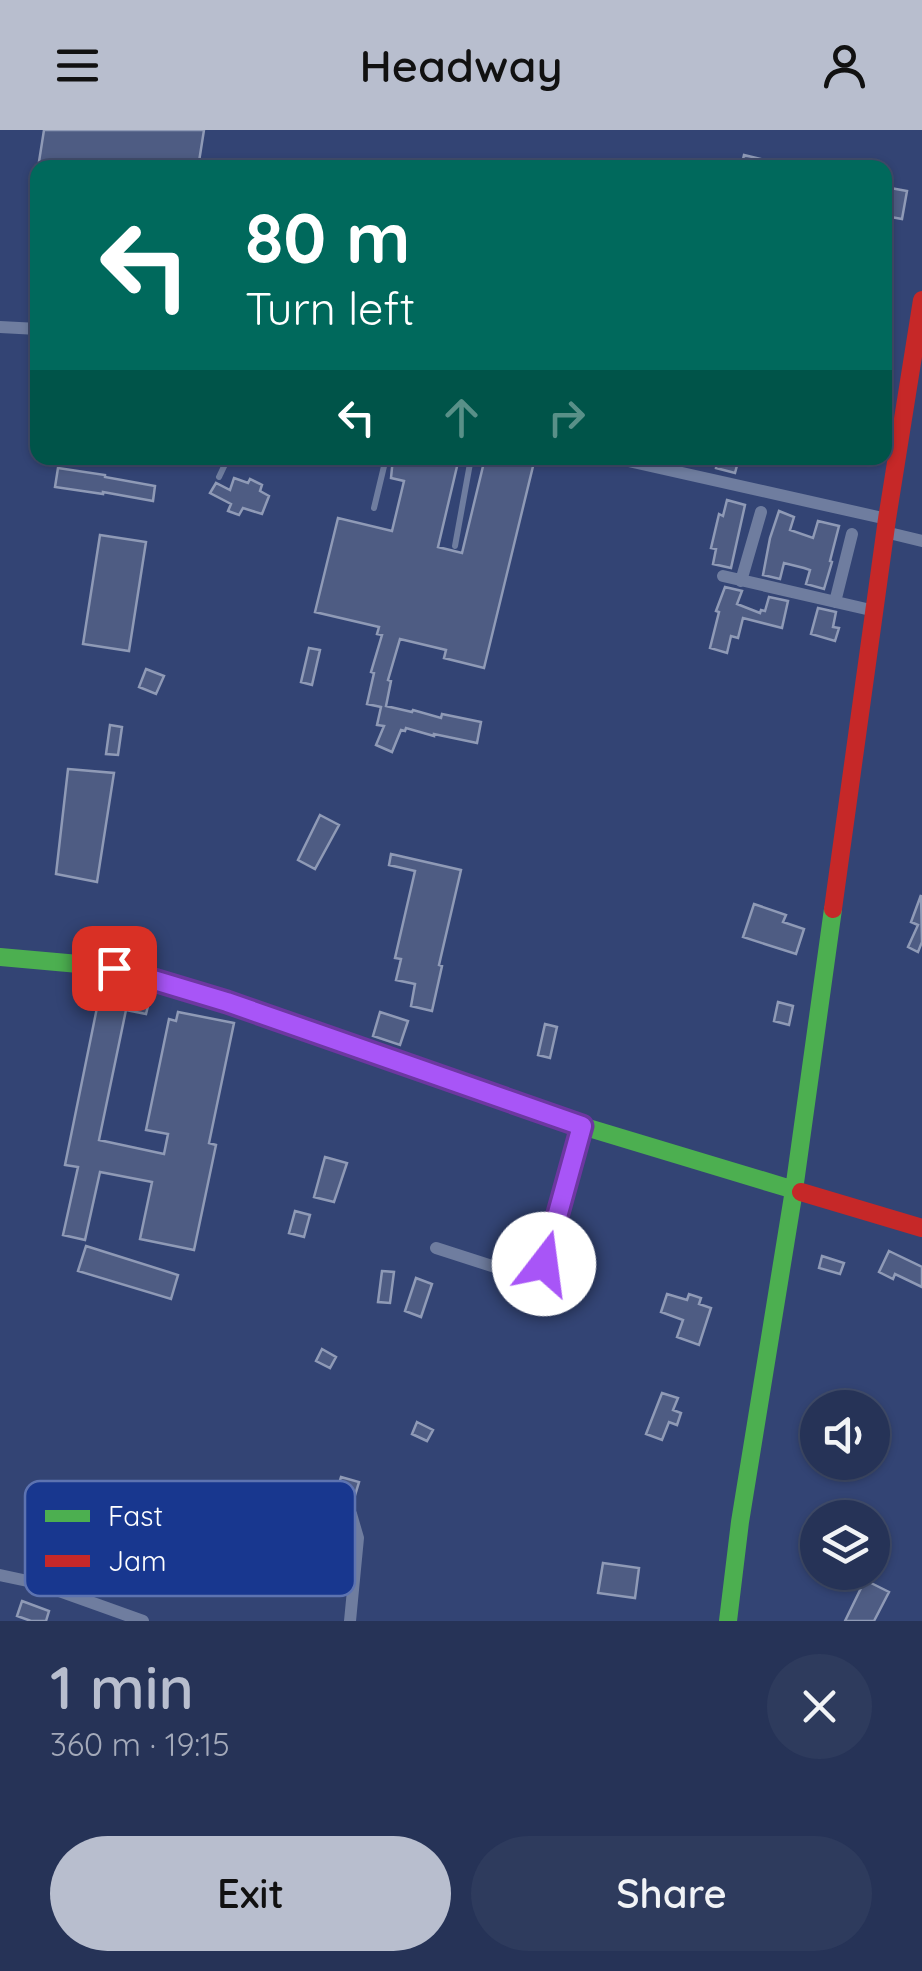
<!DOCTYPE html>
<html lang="en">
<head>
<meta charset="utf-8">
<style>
  body { margin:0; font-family:Quicksand,sans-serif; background:#2e3b5d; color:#f1f3f6; height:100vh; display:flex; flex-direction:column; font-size:38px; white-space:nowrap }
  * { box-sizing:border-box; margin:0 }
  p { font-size:32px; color:#a4aaba }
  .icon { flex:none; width:55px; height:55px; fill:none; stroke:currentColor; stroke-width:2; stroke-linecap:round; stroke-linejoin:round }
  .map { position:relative; height:1491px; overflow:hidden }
  .sheet { display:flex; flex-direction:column; background:#263357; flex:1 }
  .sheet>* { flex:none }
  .banner { position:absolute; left:30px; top:30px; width:862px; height:305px; border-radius:20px; box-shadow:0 2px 8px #0004,0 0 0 2px #424e6d; background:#00695c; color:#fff; overflow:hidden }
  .controls { position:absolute; left:800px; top:1260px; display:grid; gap:20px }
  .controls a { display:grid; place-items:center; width:90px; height:90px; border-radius:50%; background:#263357; box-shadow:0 2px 8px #0004,0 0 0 2px #424e6d; font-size:50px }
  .pin { position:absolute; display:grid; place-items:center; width:85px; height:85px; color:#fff; margin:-42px; border-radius:20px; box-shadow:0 5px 15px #0006 }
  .me { position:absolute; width:110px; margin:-55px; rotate:15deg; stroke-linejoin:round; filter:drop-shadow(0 0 8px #0008) }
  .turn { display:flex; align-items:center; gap:35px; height:210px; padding:0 50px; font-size:45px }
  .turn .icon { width:130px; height:130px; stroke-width:2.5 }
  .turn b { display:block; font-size:70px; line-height:85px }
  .lanes { display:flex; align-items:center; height:95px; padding:0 50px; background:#0003; justify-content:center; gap:50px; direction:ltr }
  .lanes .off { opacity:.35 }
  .round { display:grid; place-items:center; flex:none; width:105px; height:105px; border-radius:52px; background:#2e3b5d }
  .overview { display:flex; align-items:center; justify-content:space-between; height:170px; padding:0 50px }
  h1 { font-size:60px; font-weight:600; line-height:75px; color:#b8bece }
  .action { display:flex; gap:20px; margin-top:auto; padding:20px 50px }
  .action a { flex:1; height:115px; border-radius:60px; background:#b8bece; color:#111; font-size:40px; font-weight:600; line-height:115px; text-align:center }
  .action a+a { background:#2e3b5d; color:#f1f3f6 }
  header { display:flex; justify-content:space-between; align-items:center; height:130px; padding:0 50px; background:#b8bece; color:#111; font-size:45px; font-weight:600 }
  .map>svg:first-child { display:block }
</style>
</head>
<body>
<header><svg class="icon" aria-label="menu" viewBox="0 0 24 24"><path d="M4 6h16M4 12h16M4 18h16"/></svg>Headway<svg class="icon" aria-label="person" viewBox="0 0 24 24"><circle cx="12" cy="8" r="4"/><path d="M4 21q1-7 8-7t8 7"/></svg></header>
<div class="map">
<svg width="922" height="1491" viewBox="0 0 922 1491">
  <rect width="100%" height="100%" fill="#334474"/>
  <path fill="#4e5c83" stroke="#8f9ab6" stroke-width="2.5" d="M44 0H204L198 38H38Z
    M744 25 782 34 781 38H741Z
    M885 57 907 61 902 89 885 86Z
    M393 328H459L438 417 462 423 485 328H535L484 538 444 528 446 520 400 509 388 550 391 551 386 576 412 582 413 580 441 588 442 584 481 592 477 613 434 604V606L406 598 405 601 401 600 392 622 376 615 384 596 377 595 381 577 367 574 374 543 371 542 382 505 377 504 379 497 315 482 338 388 392 401 404 351 391 348Z
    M718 328H739L735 343 716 338Z
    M58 338 105 345V347L155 356 153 371 103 362V364L55 357Z
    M234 348 248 353 250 349 262 355 260 361 269 366 262 384 243 378 239 385 228 381 231 374 210 363 216 353 230 360Z
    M727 370 745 375 731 438 713 434 716 419 711 418 719 384 723 386Z
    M779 381 794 387 790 400 813 408 818 391 839 396 830 431 832 432 824 459 806 454 810 440 804 438 784 433 780 449 763 445 770 408Z
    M100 405 146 412 129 521 83 514Z
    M725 457 742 461 737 474 760 483 761 480 765 481 769 467 788 471 782 498 743 488 738 508 731 506 727 523 710 518 719 482 716 481Z
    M818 478 836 482 833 497 839 498 835 511 811 504Z
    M309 518 320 520 312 555 301 552Z
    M146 539 164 546 156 564 139 557Z
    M110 595 122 597 118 625 106 624Z
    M68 639 114 643 97 752 56 744Z
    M320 685 339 695 315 739 298 730Z
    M391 724 461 740 439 835 442 836 432 881 411 876 415 854 396 850 401 829 395 828 415 741 389 735Z
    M921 765 922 812 918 822 908 817 918 795 911 792Z
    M754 774 786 785 783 792 804 799 796 824 743 807Z
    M101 858 150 868 146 884 126 880 99 1010 164 1024 168 1004 146 1000 169 889 176 891 178 882 234 893 209 1013 216 1015 194 1120 140 1109 152 1052 100 1042 85 1110 63 1105 78 1037 65 1035Z
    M778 872 793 876 789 895 774 891Z
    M380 882 408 891 400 915 373 906Z
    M545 894 557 897 550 928 538 925Z
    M325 1027 347 1033 334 1072 314 1067Z
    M295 1081 310 1085 304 1107 289 1103Z
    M86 1116 178 1145 171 1169 78 1141Z
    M889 1121 922 1137V1157L895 1144 893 1149 879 1142Z
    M822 1126 844 1133 840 1144 819 1138Z
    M382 1141 394 1142 390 1173 378 1172Z
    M416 1148 432 1154 421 1187 405 1181Z
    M667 1164 687 1170 689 1164 701 1168 699 1174 711 1178 699 1215 677 1207 683 1190 661 1182Z
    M322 1219 336 1227 330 1238 316 1231Z
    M662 1263 678 1268 673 1280 681 1283 677 1295 669 1292 662 1310 646 1304Z
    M417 1292 433 1300 427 1311 412 1304Z
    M341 1347 359 1352 353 1372 335 1367Z
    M603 1433 639 1438 635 1468 598 1463Z
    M865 1450 889 1462 874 1491H845Z
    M22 1471 49 1481 46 1491H31L17 1486Z"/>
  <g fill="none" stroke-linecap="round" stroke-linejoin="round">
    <path stroke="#6f7d9f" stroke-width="6" d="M219 347 228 328
      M374 378 386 328
      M455 416 471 328"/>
    <path stroke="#6f7d9f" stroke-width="12" d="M0 197 38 199
      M615 328 887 389
      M885 402 922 411
      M723 446 875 481
      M741 451 761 382
      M835 472 852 404
      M436 1118 529 1148H534L544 1134 582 996
      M0 1445 37 1453 143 1491
      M350 1491 358 1408 351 1384"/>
    <path stroke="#4caf50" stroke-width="18" d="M0 827 90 835 132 843 227 872 582 996 801 1062
      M728 1491 740 1392 794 1060 833 779"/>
    <path stroke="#c62828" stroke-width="18" d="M833 779 887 389 922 170
      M801 1062 922 1098"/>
  </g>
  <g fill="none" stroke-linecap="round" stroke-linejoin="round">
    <defs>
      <path id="route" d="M114 838 227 872 582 996 544 1134"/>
    </defs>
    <use href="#route" stroke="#6d37a1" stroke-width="25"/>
    <use href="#route" stroke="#a855f7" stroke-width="18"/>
  </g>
  <rect x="25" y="1351" width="330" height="115" rx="15" fill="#18378f" stroke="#5d73b1" stroke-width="2.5"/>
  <rect x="45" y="1380" width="45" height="12" fill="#4caf50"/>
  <rect x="45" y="1425" width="45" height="12" fill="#c62828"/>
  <g font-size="28" fill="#fff">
    <text x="108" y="1396">Fast</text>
    <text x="108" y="1441">Jam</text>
  </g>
</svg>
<div class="controls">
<a><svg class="icon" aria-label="sound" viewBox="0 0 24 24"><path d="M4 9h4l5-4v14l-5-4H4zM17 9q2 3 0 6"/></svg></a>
<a><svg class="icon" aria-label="layers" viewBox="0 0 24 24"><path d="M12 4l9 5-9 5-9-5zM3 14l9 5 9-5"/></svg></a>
</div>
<div class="pin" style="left:114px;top:838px;background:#d93025"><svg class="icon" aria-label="arrive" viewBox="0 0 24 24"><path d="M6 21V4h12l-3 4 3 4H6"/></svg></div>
<svg class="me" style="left:544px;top:1134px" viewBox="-20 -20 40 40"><circle r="19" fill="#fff"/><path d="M0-13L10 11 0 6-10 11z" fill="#a855f7"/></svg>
<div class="banner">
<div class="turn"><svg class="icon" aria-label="left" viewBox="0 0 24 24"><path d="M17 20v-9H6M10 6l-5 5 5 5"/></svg><div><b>80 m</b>Turn left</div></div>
<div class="lanes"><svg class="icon" aria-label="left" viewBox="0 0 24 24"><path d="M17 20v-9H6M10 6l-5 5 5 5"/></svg><svg class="icon off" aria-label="ahead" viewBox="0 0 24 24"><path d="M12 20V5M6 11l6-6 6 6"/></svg><svg class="icon off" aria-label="right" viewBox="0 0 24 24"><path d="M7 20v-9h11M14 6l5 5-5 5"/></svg></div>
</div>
</div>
<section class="sheet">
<div class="overview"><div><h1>1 min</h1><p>360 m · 19:15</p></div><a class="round"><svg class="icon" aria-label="close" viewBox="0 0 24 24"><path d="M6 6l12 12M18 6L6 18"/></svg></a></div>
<div class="action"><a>Exit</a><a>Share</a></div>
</section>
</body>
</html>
